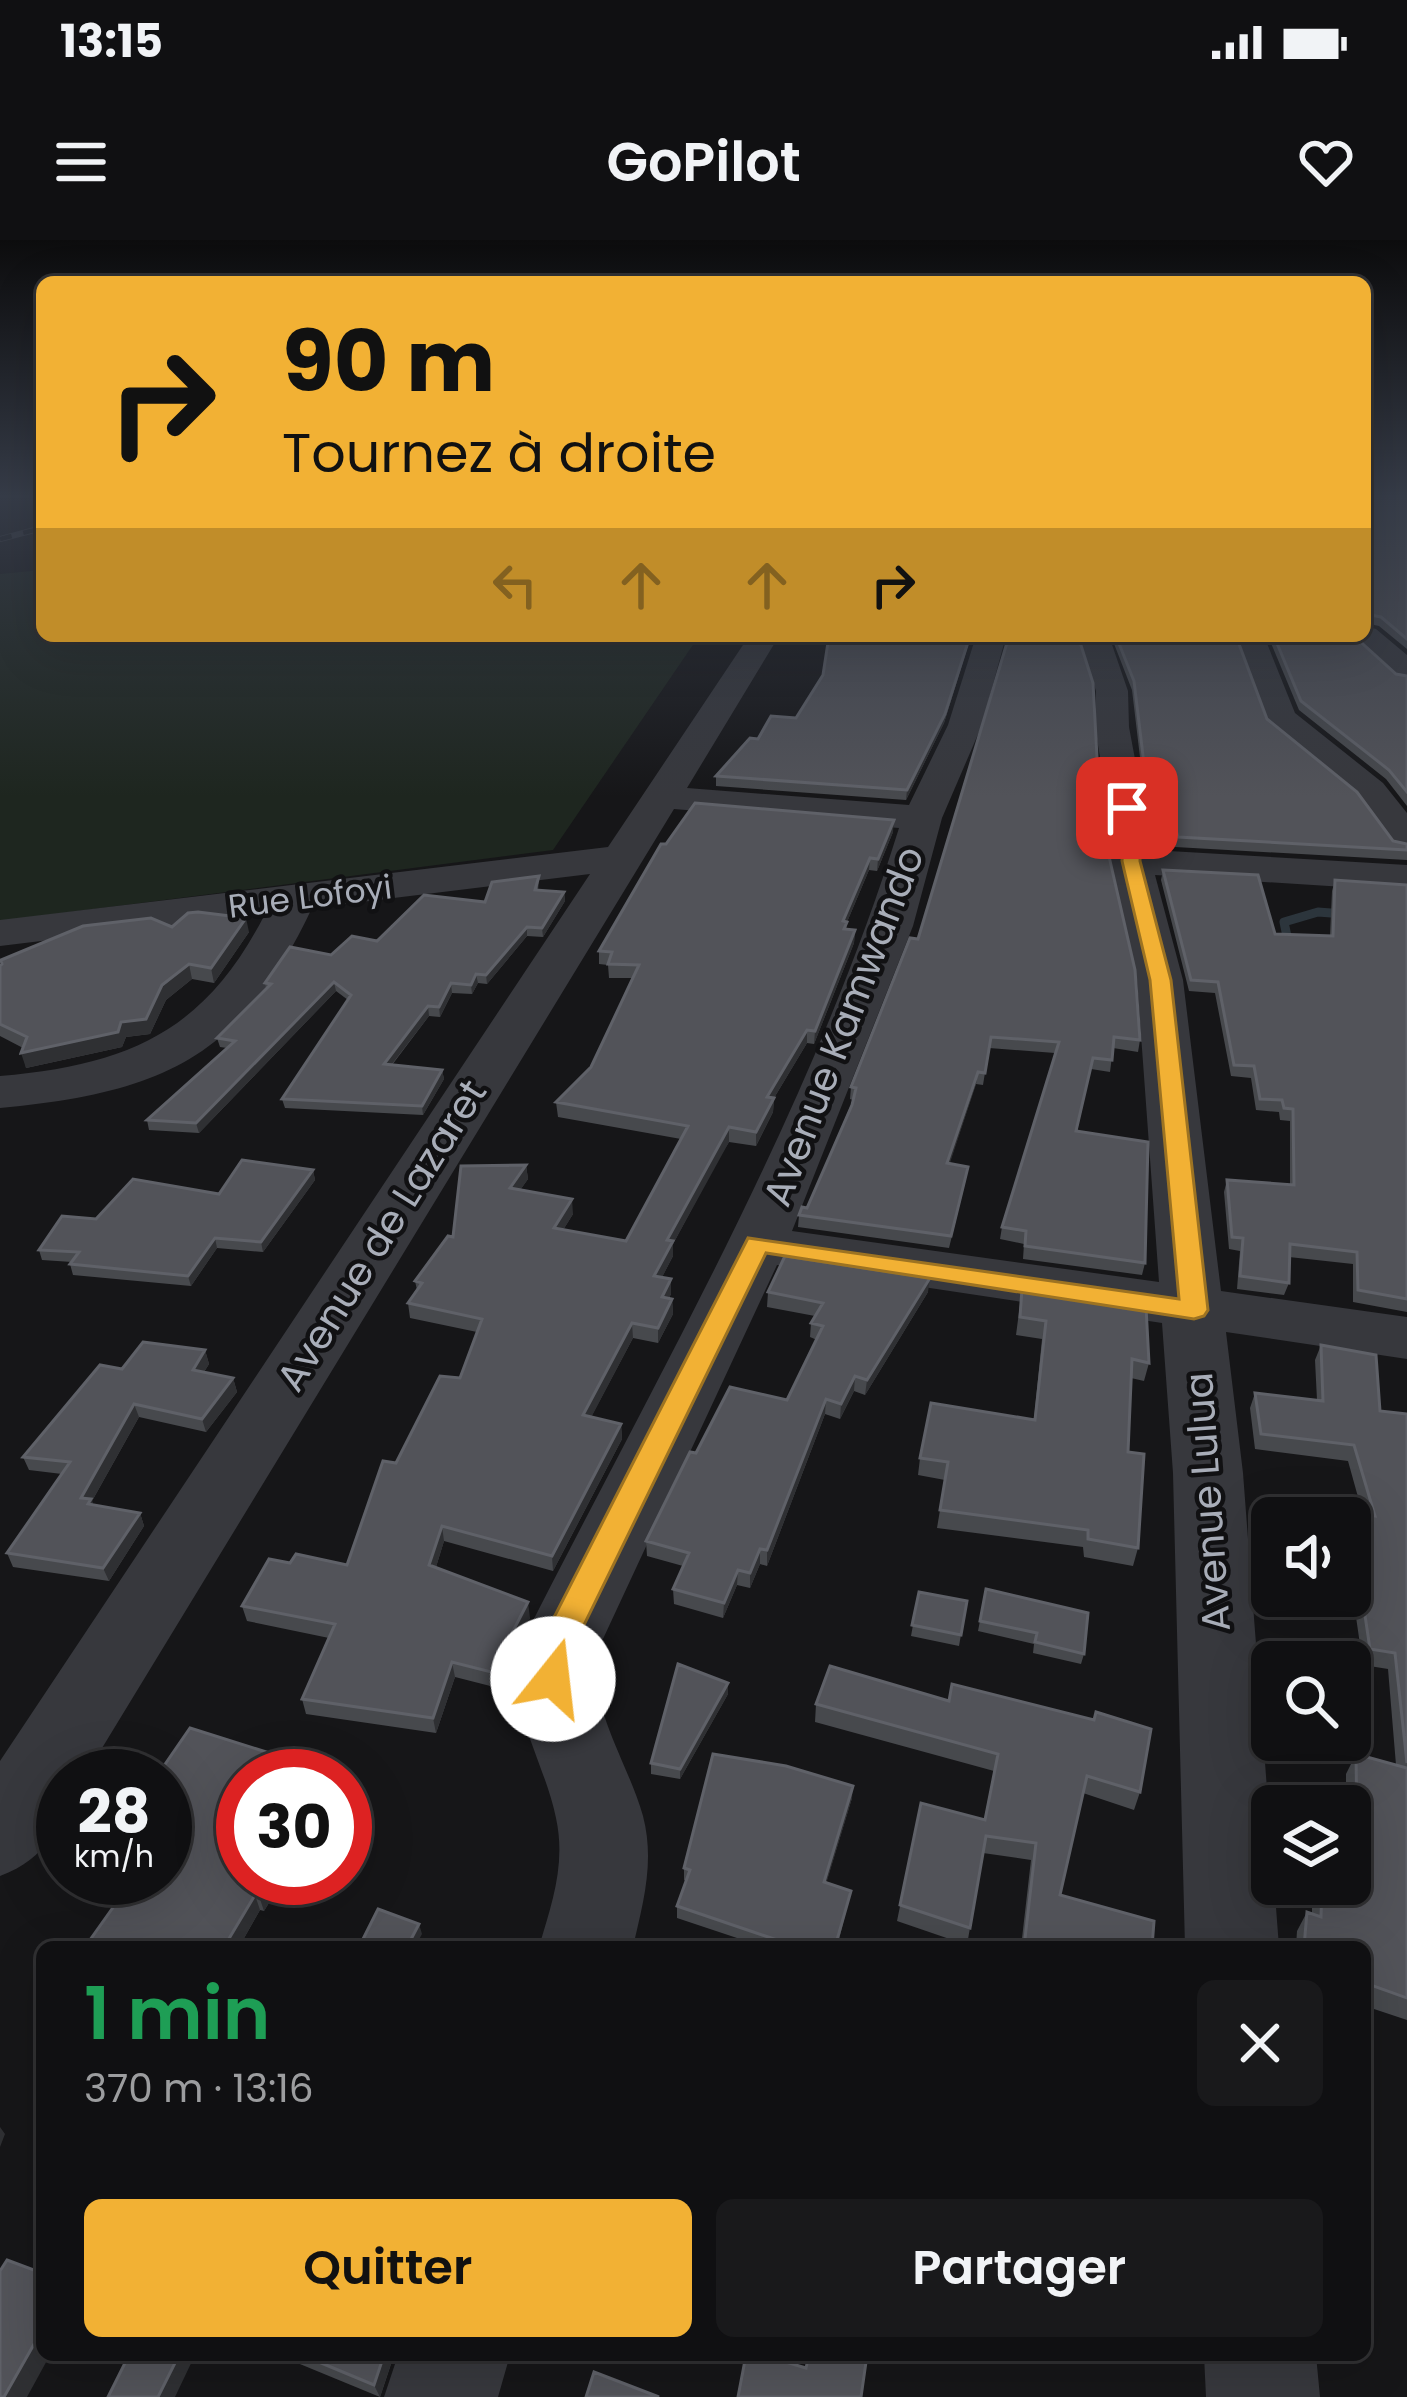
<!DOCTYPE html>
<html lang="fr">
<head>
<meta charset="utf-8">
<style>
  body { margin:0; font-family:Poppins,sans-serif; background:#19191b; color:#f1f3f6; height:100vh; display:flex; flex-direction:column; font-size:45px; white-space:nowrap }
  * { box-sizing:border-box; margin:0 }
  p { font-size:39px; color:#9c9d9f }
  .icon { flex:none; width:66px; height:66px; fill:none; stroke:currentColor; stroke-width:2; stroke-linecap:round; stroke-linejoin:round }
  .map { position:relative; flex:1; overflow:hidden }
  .sheet { position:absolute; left:36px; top:1701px; width:1335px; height:420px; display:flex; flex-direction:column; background:#101012; border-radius:18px; box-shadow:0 12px 48px #0002,0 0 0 3px #303032 }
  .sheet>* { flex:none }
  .hud { position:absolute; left:36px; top:36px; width:1335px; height:366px; border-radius:18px; box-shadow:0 12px 48px #0002,0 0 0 3px #303032; background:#f2b134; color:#111; overflow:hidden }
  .fabs { position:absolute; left:1251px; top:1257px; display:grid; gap:24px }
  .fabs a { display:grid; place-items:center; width:120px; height:120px; border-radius:18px; background:#101012; box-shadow:0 12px 48px #0002,0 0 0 3px #303032; font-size:60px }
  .speed { position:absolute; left:36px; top:1509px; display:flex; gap:24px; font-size:60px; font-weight:700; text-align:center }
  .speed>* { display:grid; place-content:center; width:156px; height:156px; border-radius:50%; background:#101012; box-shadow:0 12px 48px #0002,0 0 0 3px #303032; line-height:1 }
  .speed small { font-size:30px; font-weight:400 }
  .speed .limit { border:18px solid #d22; background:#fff; color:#111 }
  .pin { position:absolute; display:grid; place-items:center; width:102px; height:102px; color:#fff; margin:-51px; border-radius:24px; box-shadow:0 6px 18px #0006 }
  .me { position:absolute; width:132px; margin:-66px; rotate:16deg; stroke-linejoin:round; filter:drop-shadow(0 0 9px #0008) }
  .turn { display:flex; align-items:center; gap:42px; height:252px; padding:0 48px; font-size:54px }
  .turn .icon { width:156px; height:156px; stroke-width:2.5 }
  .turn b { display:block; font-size:84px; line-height:102px }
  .lanes { display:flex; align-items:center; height:114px; padding:0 48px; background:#0003; justify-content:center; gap:60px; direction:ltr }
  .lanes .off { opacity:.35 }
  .round { display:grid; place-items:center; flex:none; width:126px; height:126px; border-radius:18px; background:#19191b }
  .overview { display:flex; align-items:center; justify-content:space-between; height:204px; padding:0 48px }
  h1 { font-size:72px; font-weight:600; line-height:90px; color:#1e9e55 }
  .button { display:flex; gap:24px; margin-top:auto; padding:24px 48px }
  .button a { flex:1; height:138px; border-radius:18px; background:#f2b134; color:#111; font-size:48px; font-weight:600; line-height:138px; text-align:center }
  .button a+a { background:#19191b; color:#f1f3f6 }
  .status { display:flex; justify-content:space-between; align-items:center; height:84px; padding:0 60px; background:#101012; direction:ltr }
  .status svg { height:33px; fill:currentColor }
  header { display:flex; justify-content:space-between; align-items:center; height:156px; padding:0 48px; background:#101012; font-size:54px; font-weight:600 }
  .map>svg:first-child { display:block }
</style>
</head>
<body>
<div class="status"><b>13:15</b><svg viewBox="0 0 49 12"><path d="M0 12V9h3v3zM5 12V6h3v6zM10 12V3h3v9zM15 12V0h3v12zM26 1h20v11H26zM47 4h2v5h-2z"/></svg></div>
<header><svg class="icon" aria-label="menu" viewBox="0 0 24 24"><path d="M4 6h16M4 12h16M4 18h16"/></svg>GoPilot<svg class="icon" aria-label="heart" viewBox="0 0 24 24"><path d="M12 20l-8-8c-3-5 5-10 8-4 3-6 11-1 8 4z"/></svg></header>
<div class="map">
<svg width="1407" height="2157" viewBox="0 0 1407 2157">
  <rect width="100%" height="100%" fill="#161618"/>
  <path fill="#1e261f" d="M42 330V396H699L553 610 0 681V334Z"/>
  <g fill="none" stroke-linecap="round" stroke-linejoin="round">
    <path stroke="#2c353c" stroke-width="9" d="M1289 706 1284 682 1318 672 1344 674"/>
    <path fill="#37383d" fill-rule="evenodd" d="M1365 386 1376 389 1407 415V442L1396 439 1354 401 1351 396H1365Z
      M749 396H779L687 548 909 565 948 485 976 396H1006L982 485 942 578 913 686 792 991 1159 1042 1137 740 1110 621 1113 595 1095 487 1096 451 1079 396H1109L1128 451 1129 487 1152 610 1407 625V651L1155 635 1183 740 1221 1051 1407 1077V1119L1226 1092 1243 1233 1279 1707H1185L1173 1233 1162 1083 777 1025 596 1414C590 1469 628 1523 643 1576 655 1622 643 1663 633 1707H539C552 1663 566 1624 556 1578 545 1524 509 1469 516 1414 652 1144 809 878 899 588L674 569 85 1536H63C63 1586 48 1618 0 1636V1521L590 634 312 668C241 819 160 853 0 868V836C128 825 205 792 265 674L0 706V680L608 607Z
      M1234 396H1264L1295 473 1383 543 1407 573V612L1393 609 1357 559 1268 485Z
      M398 2115H510L498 2157H384Z
      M1204 2115H1316L1320 2157H1206Z"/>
    <defs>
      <path id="rail" d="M0 299 42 288"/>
    </defs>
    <use href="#rail" stroke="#4a4c52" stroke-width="6"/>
    <use href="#rail" stroke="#111113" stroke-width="4.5" stroke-dasharray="12" stroke-linecap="butt"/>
  </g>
  <path fill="#47494d" d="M1365 255H1407V409L1379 386 1365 383Z
    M829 396H971L944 483 906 560 716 546V536L758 499 796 478 823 435Z
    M1111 396H1236L1267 479 1393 601 1407 604V620L1175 607 1155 535 1142 534 1132 450Z
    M1268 396H1354L1396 434 1407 436V566L1386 539 1299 470Z
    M893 592 877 631 869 630 847 682 846 689 855 690 854 703 814 804 807 803 774 858 773 872 756 906 729 902 719 918 673 1004V1016L662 1037 671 1054 669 1058 672 1059 673 1074 658 1103 633 1098 591 1177 621 1184 622 1199 553 1331 444 1301 436 1327 530 1378 512 1412 506 1450 455 1437 436 1493 306 1474 302 1459 329 1398 247 1381 242 1366 290 1323 347 1325 396 1223 460 1138 477 1092 410 1078 408 1063 417 1050 415 1041 453 997 526 925 528 939 520 950 573 974 563 990 626 1001 681 899 558 877 556 862 591 827 633 738H609L608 725 599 724V711Z
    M1101 592 1108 612 1140 800 1138 812 1113 808 1110 832 1091 829 1077 891 1145 1023 1142 1035 1023 1019 1024 1004 1000 999 1002 987 1055 813 989 808 983 845 976 844 949 924 966 939 949 1008 798 987 799 975 807 968 853 860 850 859 851 847 918 699Z
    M1163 630 1275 694 1330 696 1332 651 1335 640 1407 645V1072L1353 1062V1024L1289 1017V1043L1284 1055 1237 1049 1240 1011 1229 1009 1224 952 1227 940 1290 945V881L1280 880 1279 872 1256 870 1251 838 1231 836 1215 753 1189 751 1161 640Z
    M539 636 538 651 564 652 565 661 543 697 527 696 487 744 478 743 472 754 452 753 440 777 429 776 392 825 442 830 444 839 423 875 285 868 282 859 348 760 336 751 199 893 149 890 147 880 227 808 220 807 217 798 266 749 265 743 331 715 485 662Z
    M172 687 249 692 214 743 192 739 166 760 150 794 126 797 122 807 26 828 23 808 0 796V726Z
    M313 930 315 940 263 1012 217 1008 191 1046 73 1035 70 1024 72 1022 42 1020 39 1010 96 979 219 954Z
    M1022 1049 1149 1123 1144 1141 1131 1138 1128 1212 1138 1308 1133 1326 1084 1317 1083 1307 937 1288 945 1240 918 1235 920 1218 1034 1179 1042 1099 1016 1095Z
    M768 1052H928L865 1155 854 1151 840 1179 825 1174 767 1326 760 1324 750 1348 737 1345 723 1378 674 1364 673 1349 683 1326 647 1316 646 1301 696 1213 787 1160 817 1100 810 1097 811 1083 815 1076 767 1067Z
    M1321 1105 1380 1171 1407 1174V1780L1365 1766V1707H1296L1297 1691 1307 1672 1312 1674V1644H1350V1566H1346V1534L1356 1514 1396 1525 1388 1429 1363 1425 1356 1377 1262 1360 1259 1297 1264 1282 1272 1283V1356H1350V1278H1339L1341 1272 1363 1275 1348 1221 1255 1209 1250 1168 1255 1153 1317 1160 1315 1120Z
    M205 1110 209 1124 204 1132 233 1138 237 1152 206 1192 139 1177 92 1261 93 1265 140 1273 144 1286 109 1341 13 1327 7 1313 62 1234 29 1230 23 1217 122 1129Z
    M986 1349 1084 1414 1081 1424 1033 1413 1034 1404 978 1391Z
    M919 1352 967 1361 959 1406 911 1396Z
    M830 1426 1140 1552 1134 1570 1083 1553 1060 1655 1152 1707H1021L1031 1620 983 1613 967 1705 897 1681 921 1563 984 1580 994 1531 815 1482 816 1464Z
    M728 1443V1454L680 1539 651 1534V1523Z
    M852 1558 826 1643 851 1651 837 1707H764L677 1678V1666L686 1641 684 1640V1628Z
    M243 1638H284L264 1671 260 1670 239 1707H85Z
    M278 2115H394L380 2157Z"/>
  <path fill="#2f3033" d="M970 396H971L944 483 906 560 907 550Z
    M894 580 893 592 877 631 878 619Z
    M870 618 869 630 847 682 846 695 843 681Z
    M564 652 565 661 543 697 542 688Z
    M246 678 249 692 214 743 211 728Z
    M527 687V696L487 744 486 735Z
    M855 690 854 703 814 804 815 791Z
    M189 724 192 739 166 760 150 794 126 797 122 807 26 828 21 813 121 782Z
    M476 734 478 743 472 754 471 745Z
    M334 742 336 751 199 893 196 883Z
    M451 743 452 753 440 777 439 767Z
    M428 766 429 776 385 833 384 824Z
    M807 790V803L774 858 773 872 756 906V892L767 857Z
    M442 830 444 839 423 875 422 866Z
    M978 832 976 844 946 935 947 923Z
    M729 887V902L673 1004V1016L655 1051 654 1036 667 1000Z
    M526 925 528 939 512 962 510 948Z
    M313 930 315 940 263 1012 261 1002Z
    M572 959 573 974 555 1003 554 988Z
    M215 998 217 1008 191 1046 188 1036Z
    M930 1038 928 1052 865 1155 867 1140Z
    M671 1039V1054L662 1071V1057Z
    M672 1059 673 1074 658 1103V1088Z
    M632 1083 633 1098 584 1191 583 1175Z
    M205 1110 209 1124 197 1143 193 1130Z
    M855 1136 854 1151 840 1179 841 1164Z
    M233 1138 237 1152 206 1192 202 1179Z
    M826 1159 825 1174 767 1326V1310Z
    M134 1164 139 1177 92 1261 96 1272 81 1258Z
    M621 1184 622 1199 553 1331 552 1316Z
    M140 1273 144 1286 109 1341 103 1328Z
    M442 1286 444 1301 432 1340 429 1325Z
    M760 1309V1324L750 1348V1333Z
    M738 1330 737 1345 723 1378 724 1363Z
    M528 1362 530 1378 512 1412 506 1450 503 1435 510 1397Z
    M452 1422 455 1437 436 1493 433 1478Z
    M728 1443V1454L680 1539V1529Z
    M853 1546 852 1558 823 1654 824 1642Z
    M269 1638H284L264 1671 259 1656Z
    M851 1651 837 1707H835Z
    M255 1655 260 1670 239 1707H224Z
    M419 1684 422 1694 415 1707H407Z
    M0 1887 5 1894 0 1907Z
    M42 2090V2115H50L27 2157H4Z
    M179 2115H195L175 2157H158Z
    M384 2115H394L380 2157 374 2145Z"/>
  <path fill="#525359" stroke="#5f6168" stroke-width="3" d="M1365 255H1407V399L1381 377 1365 374Z
    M829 396H970L945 474 907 550 716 536 750 498 758 499 771 476 796 478 823 435Z
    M1009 396H1078L1093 443 1101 592H1110L1108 612 1135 730 1140 800 1114 797 1112 820 1093 818 1076 891 1148 902 1145 1023 1025 1006 1026 991 1002 987 1059 802 991 797 985 833 978 832 947 923 968 927 951 996 799 975 802 967 807 968 852 865 856 848 851 847 910 698 918 699Z
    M1116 396H1236L1267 479 1357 552 1393 601 1407 604V610L1178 597 1157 525 1144 524 1134 441Z
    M1274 396H1354L1396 434 1407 436V552L1389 530 1301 461Z
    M695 563 894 580 878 619 870 618 843 681 847 682 844 689 855 690 815 791 807 790 767 857 774 858 756 892 729 887 667 1000 673 1001 654 1036 671 1039 662 1057 672 1059 658 1088 632 1083 583 1175 621 1184 552 1316 442 1286 429 1325 528 1362 510 1397 503 1435 452 1422 433 1478 302 1459 335 1384 242 1366 269 1319 290 1323 296 1314 347 1325 383 1221 396 1223 440 1136 460 1138 482 1079 408 1063 422 1043 415 1041 448 996 453 997 461 926 526 925 510 948 572 959 554 988 626 1001 688 886 556 862 591 827 639 725 608 724 612 712 599 711 661 604H666Z
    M1163 630 1258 635 1275 694 1333 696 1335 640 1407 645V1059L1358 1050 1357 1012 1290 1004 1289 1043 1240 1036 1243 998 1232 997 1227 940 1294 945 1293 869 1284 868 1282 860 1260 859 1254 826 1234 825 1218 742 1191 740Z
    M539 636 535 650 564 652 542 688 527 687 486 735 476 734 471 745 451 743 439 767 428 766 384 824 442 830 422 866 282 859 351 755 334 742 196 883 147 880 235 801 217 798 271 744 265 743 290 707 331 715 352 696 377 701 424 655 485 662 492 642Z
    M198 672 246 678 211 728 189 724 162 745 146 779 121 782 118 792 21 813 27 797 0 784V726L2 724 1 720 83 686 151 678 172 687 188 673Z
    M242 920 313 930 261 1002 215 998 188 1036 70 1024 79 1012 39 1010 62 976 96 979 133 939 219 954Z
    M785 1016 930 1038 867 1140 855 1136 841 1164 826 1159 767 1310 760 1309 750 1333 738 1330 724 1363 673 1349 689 1313 646 1301 690 1212 696 1213 730 1147 787 1160 823 1086 811 1083 823 1063 768 1052Z
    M1022 1049 1146 1067 1149 1123 1132 1119 1128 1212 1144 1214 1138 1308 1088 1299V1290L940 1270 948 1222 920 1218 931 1163 1035 1180 1046 1081 1020 1077Z
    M143 1102 205 1110 193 1130 233 1138 202 1179 134 1164 81 1258 91 1259 88 1264 140 1273 103 1328 7 1313 70 1222 23 1217 100 1125 122 1129Z
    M1321 1105 1376 1115 1380 1171 1407 1174V1523L1395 1413 1370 1409 1363 1362 1329 1356H1350V1278H1342L1341 1272 1375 1276 1354 1205 1261 1194 1255 1153 1323 1161Z
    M1264 1282 1272 1283V1346L1268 1345Z
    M986 1349 1088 1373 1084 1414 1035 1402 1037 1393 980 1381Z
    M919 1352 967 1361 961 1395 912 1385Z
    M678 1424 728 1443 680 1529 651 1523Z
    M830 1426 949 1461 952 1444 1094 1480 1096 1472 1151 1489 1140 1552 1087 1536 1060 1655 1154 1681 1152 1707H1024L1036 1603 986 1596 970 1688 900 1665 921 1563 985 1580 998 1514 816 1464Z
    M190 1488 336 1534 243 1536V1638H269L259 1656 255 1655 224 1707H85L134 1638H165V1536H157Z
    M713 1514 786 1526 853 1546 824 1642 851 1651 835 1707H778L780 1701 677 1666 690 1630 684 1628Z
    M1356 1514 1407 1528V1758L1365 1743V1707H1304L1307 1672 1321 1677 1322 1644H1350V1583L1357 1585Z
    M378 1669 419 1684 407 1707H359Z
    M7 2020 42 2033V2090L4 2157H0V2031Z
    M129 2115H179L158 2157H108Z
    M302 2115H384L374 2145Z
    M746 2115H762L806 2128 809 2115H867L861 2157H738Z
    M594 2132 659 2157H586Z"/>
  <linearGradient id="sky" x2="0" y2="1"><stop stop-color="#0c0c0d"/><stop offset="0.46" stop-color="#363c48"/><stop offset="1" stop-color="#363c48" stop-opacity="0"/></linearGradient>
  <rect width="1407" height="557" fill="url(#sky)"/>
  <path fill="#f2b134" stroke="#9d7322" stroke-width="3" d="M1127 563 1135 568 1141 596 1140 621 1171 740 1208 1070 1204 1076 1194 1079 766 1013 581 1391 565 1449 553 1453 540 1449 535 1439 547 1391 748 998 1179 1059 1150 740 1122 621 1124 596 1118 568Z"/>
  <g text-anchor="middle" stroke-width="9" stroke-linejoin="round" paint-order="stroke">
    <g font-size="33" fill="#a8adb8" stroke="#111113">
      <text transform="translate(310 656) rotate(-7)" y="12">Rue Lofoyi</text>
    </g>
    <g font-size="39" fill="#a8adb8" stroke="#111113">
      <text transform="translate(843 786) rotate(-69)" y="14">Avenue Kamwando</text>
      <text transform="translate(381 995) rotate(-58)" y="14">Avenue de Lazaret</text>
      <text transform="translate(1207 1262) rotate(-94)" y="14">Avenue Lulua</text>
    </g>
  </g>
</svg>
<div class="fabs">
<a><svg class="icon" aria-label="sound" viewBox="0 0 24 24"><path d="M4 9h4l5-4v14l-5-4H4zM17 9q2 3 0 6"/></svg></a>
<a><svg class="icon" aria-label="search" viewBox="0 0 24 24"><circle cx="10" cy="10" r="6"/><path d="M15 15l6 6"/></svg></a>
<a><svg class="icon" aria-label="layers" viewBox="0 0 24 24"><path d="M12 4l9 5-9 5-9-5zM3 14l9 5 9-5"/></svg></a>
</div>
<div class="speed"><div>28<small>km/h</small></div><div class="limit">30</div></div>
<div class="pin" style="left:1127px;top:568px;background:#d93025"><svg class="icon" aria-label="arrive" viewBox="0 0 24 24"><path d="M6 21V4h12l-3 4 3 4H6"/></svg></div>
<svg class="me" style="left:553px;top:1439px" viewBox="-20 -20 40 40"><circle r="19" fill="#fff"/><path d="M0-13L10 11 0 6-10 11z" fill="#f2b134"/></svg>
<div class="hud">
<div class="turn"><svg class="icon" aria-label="right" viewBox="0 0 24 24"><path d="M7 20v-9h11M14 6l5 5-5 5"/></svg><div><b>90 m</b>Tournez à droite</div></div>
<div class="lanes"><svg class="icon off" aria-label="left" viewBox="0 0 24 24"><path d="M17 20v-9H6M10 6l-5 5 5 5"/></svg><svg class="icon off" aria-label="ahead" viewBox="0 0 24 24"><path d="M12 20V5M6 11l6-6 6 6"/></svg><svg class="icon off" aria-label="ahead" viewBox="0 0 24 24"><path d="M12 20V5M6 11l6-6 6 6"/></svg><svg class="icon" aria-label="right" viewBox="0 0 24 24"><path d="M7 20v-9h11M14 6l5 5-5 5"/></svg></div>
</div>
<section class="sheet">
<div class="overview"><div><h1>1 min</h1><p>370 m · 13:16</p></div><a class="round"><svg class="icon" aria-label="close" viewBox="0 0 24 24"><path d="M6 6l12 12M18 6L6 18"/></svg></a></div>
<div class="button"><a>Quitter</a><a>Partager</a></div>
</section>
</div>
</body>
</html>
